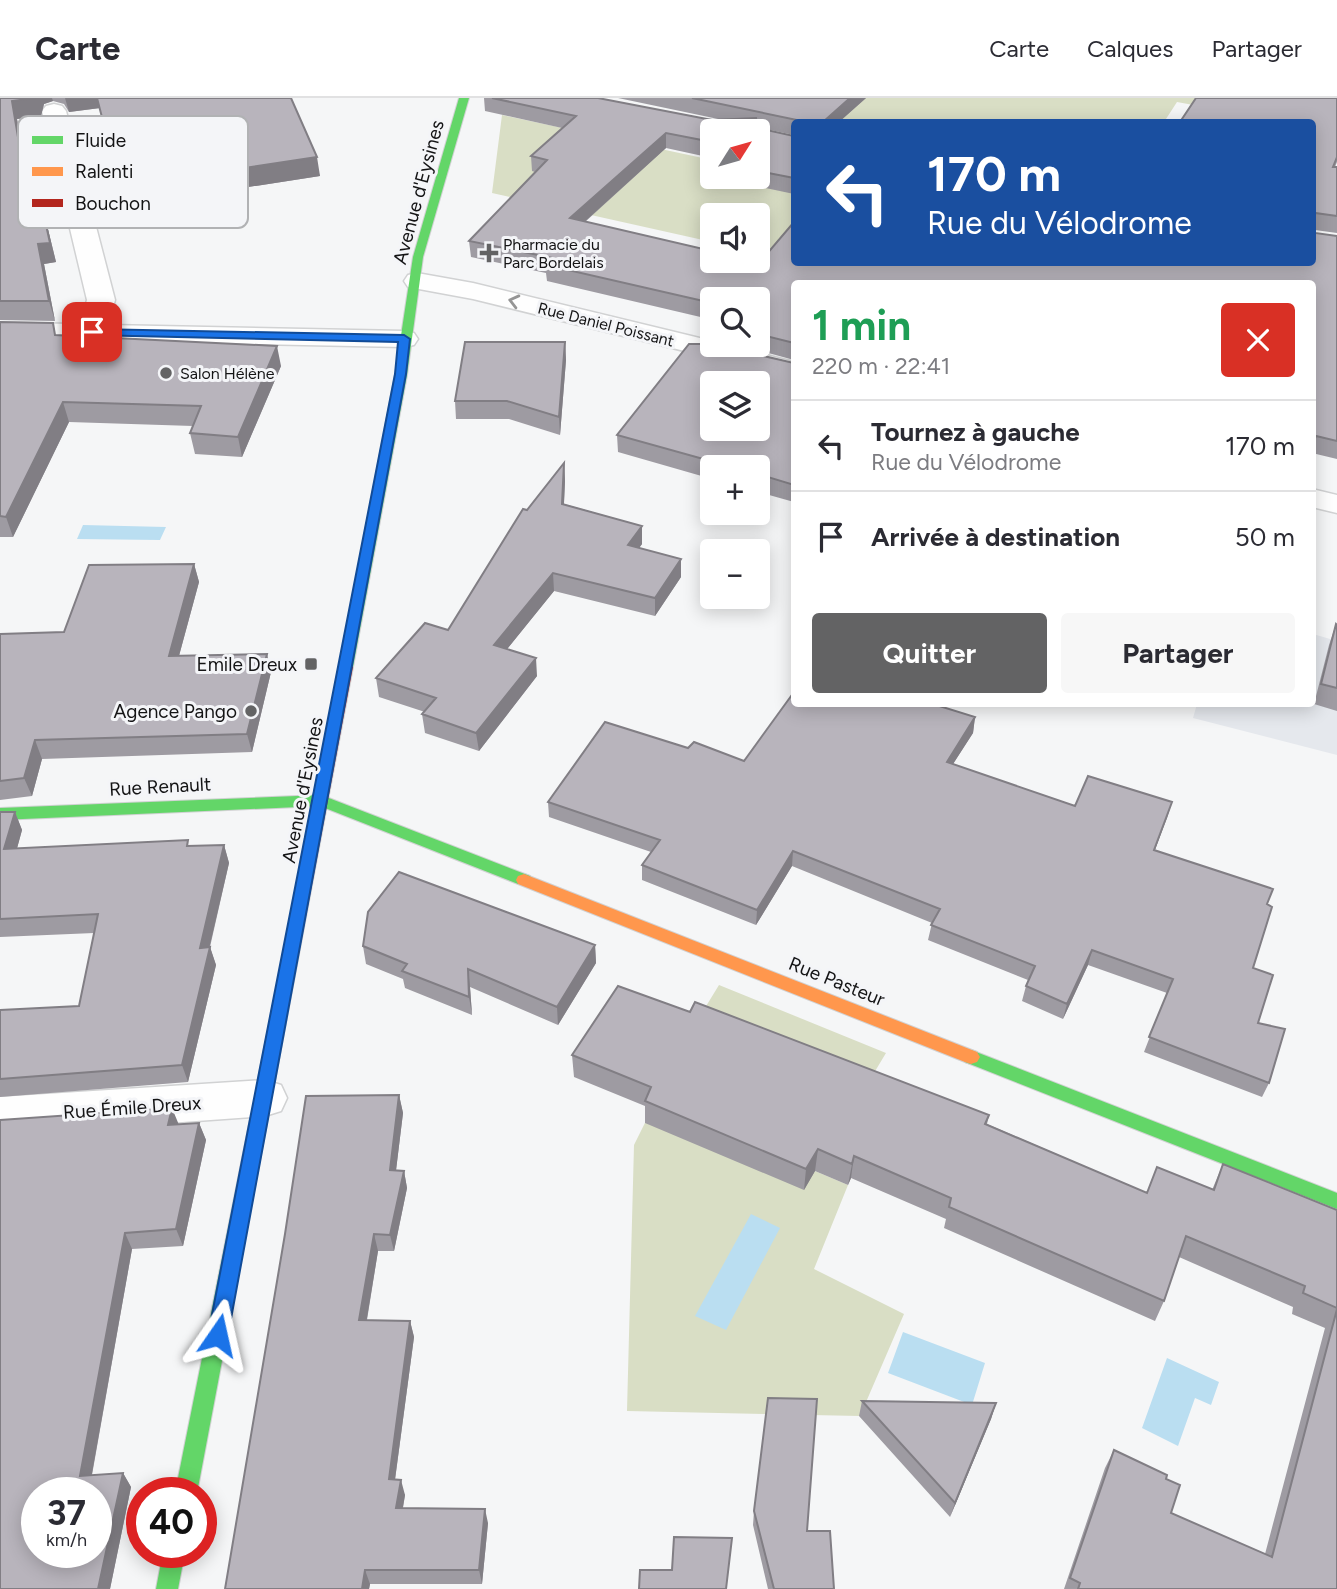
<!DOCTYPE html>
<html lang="fr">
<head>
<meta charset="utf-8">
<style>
  body { margin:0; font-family:Figtree,sans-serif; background:#f7f7f7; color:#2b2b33; height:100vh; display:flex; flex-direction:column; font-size:26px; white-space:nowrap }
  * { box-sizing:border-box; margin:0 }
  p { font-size:23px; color:#7c7c81 }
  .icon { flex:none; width:38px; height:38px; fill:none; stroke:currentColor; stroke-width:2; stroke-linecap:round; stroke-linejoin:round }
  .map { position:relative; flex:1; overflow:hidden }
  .sheet { position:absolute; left:791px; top:182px; width:525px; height:427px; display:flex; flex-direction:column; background:#fff; border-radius:7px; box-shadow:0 4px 18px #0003 }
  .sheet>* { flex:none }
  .guide { position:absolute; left:791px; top:21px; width:525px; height:147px; border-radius:7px; box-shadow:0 4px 18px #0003; background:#1a4fa0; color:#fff; overflow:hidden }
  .needle { width:46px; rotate:53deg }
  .fabs { position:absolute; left:700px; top:21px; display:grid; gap:14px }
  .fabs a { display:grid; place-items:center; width:70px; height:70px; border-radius:7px; background:#fff; box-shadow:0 4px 18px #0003; font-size:35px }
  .speed { position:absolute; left:21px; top:1379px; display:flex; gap:14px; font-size:35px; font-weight:700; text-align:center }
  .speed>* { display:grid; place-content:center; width:91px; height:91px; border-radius:50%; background:#fff; box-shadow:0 4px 18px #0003; line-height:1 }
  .speed small { font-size:18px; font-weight:400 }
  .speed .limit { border:10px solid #d22; background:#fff; color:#111 }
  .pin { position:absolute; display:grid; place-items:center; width:60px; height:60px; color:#fff; margin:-30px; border-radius:14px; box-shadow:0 4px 10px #0006 }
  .me { position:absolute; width:77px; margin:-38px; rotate:11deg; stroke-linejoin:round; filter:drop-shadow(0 0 5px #0008) }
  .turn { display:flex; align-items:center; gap:24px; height:147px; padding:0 21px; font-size:32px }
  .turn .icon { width:91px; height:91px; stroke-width:2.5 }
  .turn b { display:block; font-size:49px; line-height:60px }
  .round { display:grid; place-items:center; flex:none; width:74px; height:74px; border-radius:7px; background:#f7f7f7 }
  .headline { display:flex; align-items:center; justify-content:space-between; height:119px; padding:0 21px }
  h1 { font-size:42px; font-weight:700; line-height:52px; color:#1e9e55 }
  .cta { display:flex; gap:14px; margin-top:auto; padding:14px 21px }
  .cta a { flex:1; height:80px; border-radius:7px; background:#636364; color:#fff; font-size:28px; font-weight:700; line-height:80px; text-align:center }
  .cta a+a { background:#f7f7f7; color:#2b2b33 }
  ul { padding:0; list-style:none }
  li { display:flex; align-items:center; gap:21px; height:91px; padding:0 21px; border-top:2px solid #e1e1e2 }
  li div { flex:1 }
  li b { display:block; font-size:26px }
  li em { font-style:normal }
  header { display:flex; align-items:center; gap:42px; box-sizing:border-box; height:98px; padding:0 35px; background:#fff; border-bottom:2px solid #e1e1e2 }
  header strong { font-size:33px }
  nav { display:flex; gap:38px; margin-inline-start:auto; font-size:24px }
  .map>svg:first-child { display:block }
</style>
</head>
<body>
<header>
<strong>Carte</strong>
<nav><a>Carte</a><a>Calques</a><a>Partager</a></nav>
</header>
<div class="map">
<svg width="1337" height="1491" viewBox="0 0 1337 1491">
  <rect width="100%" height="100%" fill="#f5f6f7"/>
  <path fill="#e5e8ed" d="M1313 536 1337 543V657L1193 620 1197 606H1312Z"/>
  <path fill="#d9dec5" d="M801 0H1337V30L1241 10 1237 15 1177 4 1164 24H814Z
    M502 17 712 62V79H758L794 85V163L758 154V117H712V144L492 95Z
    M719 887 886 955 815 1073 848 1087 814 1171 904 1216 860 1318 627 1313 634 1047 689 936Z"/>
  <path fill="#badef1" d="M83 427 166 429 160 442 77 441Z
    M751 1116 780 1130 726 1232 695 1218Z
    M903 1234 985 1265 972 1307 888 1275Z
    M1167 1260 1219 1284 1211 1307 1195 1300 1178 1348 1142 1330Z"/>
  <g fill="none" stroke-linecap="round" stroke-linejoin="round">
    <defs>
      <path id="street" d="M54 6 62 8 66 13 115 202 108 227 404 233 414 235 418 241 414 247 404 249 0 241V225L80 226 87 202 42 13 46 8Z
        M417 175 473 185 712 243V247H726L794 264V280L473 201 408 189 404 183 408 177Z
        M1312 391 1337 397V415L1312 409Z
        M265 982 281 987 287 1000 281 1013 265 1018 0 1037V999Z"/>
      <path id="fast" d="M459 0H469L423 159 407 277 353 569 346 574 339 569 395 277 413 159Z
        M321 697 530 778 532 782 530 786H518L320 708 0 722V710Z
        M291 850 297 851 299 856 197 1395H175L283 856 285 851Z
        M971 952 1337 1095V1111L965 964 962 959 965 954Z
        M163 1454H185L178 1491H156Z"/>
      <path id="slow" d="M524 776 977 954 980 959 977 964 971 966 965 964 518 786 516 782 518 778Z"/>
      <path id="jam" d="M346 564 353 569 299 856 297 861H285L283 856 339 569Z"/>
    </defs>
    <use href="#street" stroke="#d1d2d3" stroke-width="3"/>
    <use href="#fast" stroke="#d1d2d3" stroke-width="2"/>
    <use href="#slow" stroke="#d1d2d3" stroke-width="2"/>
    <use href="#jam" stroke="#d1d2d3" stroke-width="2"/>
    <use href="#street" fill="#fefefe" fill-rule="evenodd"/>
    <use href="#fast" fill="#63d668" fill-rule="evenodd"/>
    <use href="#slow" fill="#ff974d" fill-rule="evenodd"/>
    <use href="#jam" fill="#b3261e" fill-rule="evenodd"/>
  </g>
  <path fill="#9e9ba2" d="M0 0H291L320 78 125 108 100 10 69 14 64 6 53 3 44 6 41 18 17 21 28 87 37 86 56 164 44 166 55 223 0 222Z
    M484 0H598L712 22H723L618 0H866L839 24H794V37L756 29 757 30 794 38V96L752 87 753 79H758V33H712V60L666 50 585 124 760 164H1312V24L1337 0V64L1335 69H1337V135L1315 132V135L1337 138V361L1312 355V186H794V262L750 250V247H758V201H712V237L709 236V221L547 183 546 175 471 159 469 143 535 74 532 73 531 58 562 30 485 13Z
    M0 224 57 237 281 268 242 359 195 356 190 335 193 328 69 324 13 439H0Z
    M565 244 566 262 560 337 509 321H456L455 303Z
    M794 265V404L758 394V369H712V381L618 354 617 337Z
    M564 365 565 383 564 406 642 428V446L639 450 681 461V479L655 518 554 493 507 551 537 578 479 653 425 635 422 616 425 614 379 599 376 580 448 532 527 412Z
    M194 466 199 484 179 558 271 574 252 654 42 661 32 698 0 702V536L64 534Z
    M1336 526 1337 527V613L1314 606 1329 547Z
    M975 619 973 635 953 666 1075 708 1172 704 1155 752 1267 806 1253 870 1258 925 1269 985 1262 999 1144 954 1167 895 1088 867 1063 921 1022 903 1026 888 1028 882 928 842 932 825 792 768 756 827 642 782V767L651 754 549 719 548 704 688 650 744 663Z
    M0 714H15L22 732 17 750 190 748 224 747 229 765 210 849 216 867 188 984 0 999V912L79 908 94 835 0 839Z
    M595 847 596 865 558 927 470 889 472 917 405 890 403 881 366 866 363 848Z
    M690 914 989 1017 987 1026 1147 1095 1212 1092 1223 1066 1337 1112V1491H1064L1105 1370 1114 1352 1166 1381 1171 1415 1265 1456 1325 1230 1292 1216 1293 1209 1179 1159 1164 1203 1155 1223 944 1130 946 1121 851 1080 848 1087 815 1073 804 1092 645 1025V1008L574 979 572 957Z
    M399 997 403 1015 396 1072 404 1073 407 1090 394 1153H378L367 1222 410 1223 414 1239 395 1382 405 1397 403 1410 488 1425 482 1486H370L369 1491H225Z
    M0 1022 178 1026 199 1025 206 1042 183 1148 132 1151 92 1377 123 1375 131 1389 110 1491H0Z
    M862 1303 996 1305 991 1321 950 1419 859 1318Z
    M754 1413 834 1491H768L753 1427Z"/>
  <path fill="#817e84" d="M35 0H52L53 3 44 6 41 18 17 21 31 106 26 87 12 3Z
    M65 0H97L100 10 69 14Z
    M850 0H866L839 24H823Z
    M666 35V50L571 136 570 120Z
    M317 59 320 78 125 108 120 89Z
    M37 86 56 164 44 166 55 223 49 203 38 146Z
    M565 244 566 262 560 337 559 319Z
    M277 248 281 268 242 359 238 339Z
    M63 304 69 324 13 439 6 419Z
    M564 365 565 383 563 424 562 406Z
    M642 428V446L628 465V447Z
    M681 461V479L655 518V500Z
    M194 466 199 484 174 576 169 558Z
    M553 475 554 493 496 565 494 547Z
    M267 556 271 574 252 654 247 636Z
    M536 560 537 578 479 653 476 635Z
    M975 619 973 635 944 680 947 664Z
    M35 642 42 661 32 698 24 680Z
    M1172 704 1167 720 1149 767 1154 752Z
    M15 714 22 732 12 769 4 751Z
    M224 747 229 765 205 868 200 850Z
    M793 753 792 768 756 827 757 812Z
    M595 847 596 865 558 927 557 909Z
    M210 849 216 867 188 984 182 967Z
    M1092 852 1088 867 1063 921 1067 906Z
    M468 871 470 889 472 917 469 899Z
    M399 997 403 1015 394 1089 390 1072Z
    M172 1010 179 1027H168Z
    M199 1025 206 1042 183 1148 176 1131Z
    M818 1051 815 1073 804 1092 806 1071Z
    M854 1058 851 1080 848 1087 852 1066Z
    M404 1073 407 1090 394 1153 390 1137Z
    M125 1135 132 1151 89 1392 80 1378Z
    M374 1136 378 1153 364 1238 359 1222Z
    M410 1223 414 1239 393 1396 389 1381Z
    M996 1305 991 1321 950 1419 955 1405Z
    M123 1375 131 1389 110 1491H98Z
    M401 1382 405 1397 400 1425 396 1410Z
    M485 1411 488 1425 482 1486 479 1472Z
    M365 1472 370 1486 369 1491H362Z"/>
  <path fill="#b8b4bc" stroke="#817e84" stroke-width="2" fill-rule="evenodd" d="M0 0H35L12 3 26 87 37 86 50 145 38 146 49 203H0Z
    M97 0H291L317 59 120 89Z
    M492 0H598L712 22 756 20 757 30 794 38V80L758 73V67L768 55 758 53V33H712V44L666 35 570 120 712 153V163H754L760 164 794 124V164H1312V24H1180L1196 0H1337V59L1333 69H1337V118L1315 115V135L1337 138V343L1316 338 1312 347V186H794V245L758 236V201H712V205L546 167 553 160 469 143 547 62 531 58 576 18Z
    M692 0H850L823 24H797V22Z
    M0 224 53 225 55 237 277 248 238 339 190 335 201 308 63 304 6 419 0 418Z
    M465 244H565L559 319 507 303H455Z
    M689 246H712V247H716L794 265V387L758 376V369H732L617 337ZM712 285H758V331H712Z
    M564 365 562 406 642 428 628 447 681 461 655 500 553 475 494 547 536 560 476 635 422 616 436 600 376 580 425 525 448 532 523 411 527 412Z
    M194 466 169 558 267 556 247 636 35 642 24 680 0 683V536L64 534 89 467Z
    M1336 526 1337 527V590L1321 586Z
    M794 594V606H933L975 619 947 664 1075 708 1088 678 1172 704 1154 752 1273 791 1267 806 1272 809 1253 870 1273 877 1258 925 1285 931 1269 985 1149 939 1173 881 1092 852 1067 906 1026 888 1035 868 931 827 940 811 793 753 757 812 642 767 660 742 548 704 605 624 688 650 694 644 744 663Z
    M0 714H15L4 751 188 742 187 748 224 747 200 850 210 849 182 967 0 981V912L79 908 98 816 0 821Z
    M399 774 595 847 557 909 468 871 469 899 402 873 407 866 363 848 368 814Z
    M618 888 690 914 695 904 989 1017 985 1026 1147 1095 1157 1069 1214 1092 1223 1066 1337 1112V1210L1303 1195 1305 1188 1186 1138 1164 1203 949 1109 951 1100 854 1058 852 1066 818 1051 806 1071 645 1003 651 989 572 957Z
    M399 997 390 1072 404 1073 390 1137 374 1136 359 1222 410 1223 389 1381 401 1382 396 1410 485 1411 479 1472H365L362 1491H225L285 1136 306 998Z
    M172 1010 168 1027 199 1025 176 1131 125 1135 80 1378 123 1375 98 1491H0V1022ZM37 1395H96V1454H37Z
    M1337 1211V1491H1078L1080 1485 1070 1480 1114 1352 1167 1377 1166 1381 1180 1387 1171 1415 1272 1459Z
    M768 1300 817 1301 807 1433H830L834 1491H774L754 1413Z
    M862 1303 996 1305 955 1405Z
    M674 1439 732 1440 726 1491H639L640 1472H672Z"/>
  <defs><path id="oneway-chevron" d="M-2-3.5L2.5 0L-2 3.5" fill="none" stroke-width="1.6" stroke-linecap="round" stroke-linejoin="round" transform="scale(1.75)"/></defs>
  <use stroke="#959595" href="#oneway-chevron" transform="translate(514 203) rotate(-166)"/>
  <path fill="#1a73e8" stroke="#114b97" stroke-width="2" d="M92 231 404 237 410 241 406 276 228 1237 225 1243 218 1246 211 1243 208 1237 395 276 398 244 88 237V232Z"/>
  <g fill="#636364" stroke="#f4f5f8" stroke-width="2.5">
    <path d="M485.5 144.5h7v7h7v7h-7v7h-7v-7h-7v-7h7z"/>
    <circle cx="166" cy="275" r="7"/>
    <rect x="304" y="559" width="14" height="14" rx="3.5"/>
    <circle cx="251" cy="613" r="7"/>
  </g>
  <g text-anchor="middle" stroke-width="6" stroke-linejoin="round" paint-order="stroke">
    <g font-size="16" fill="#141415" stroke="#f4f5f8" text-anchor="start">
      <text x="503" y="152">Pharmacie du<tspan x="503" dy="18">Parc Bordelais</tspan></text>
      <text x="180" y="281">Salon Hélène</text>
    </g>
    <g font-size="16" fill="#141415" stroke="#f4f5f8">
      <text transform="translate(606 226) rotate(14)" y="6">Rue Daniel Poissant</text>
    </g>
    <g font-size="19" fill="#141415" stroke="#f4f5f8">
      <text transform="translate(418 94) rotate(-75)" y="7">Avenue d'Eysines</text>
      <text transform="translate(160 688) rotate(-3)" y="7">Rue Renault</text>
      <text transform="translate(302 692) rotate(-79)" y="7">Avenue d'Eysines</text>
      <text transform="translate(837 883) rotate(22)" y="7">Rue Pasteur</text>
      <text transform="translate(132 1009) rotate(-4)" y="7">Rue Émile Dreux</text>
    </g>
    <g font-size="19" fill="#141415" stroke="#f4f5f8" text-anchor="end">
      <text x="297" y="573">Emile Dreux</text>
      <text x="237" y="620">Agence Pango</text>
    </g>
  </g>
  <rect x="18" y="18" width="230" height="112" rx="10" fill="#f4f5f8" stroke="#b1b2b4" stroke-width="2"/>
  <rect x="32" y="38" width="31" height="8" fill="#63d668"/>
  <rect x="32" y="69" width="31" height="9" fill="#ff974d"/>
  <rect x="32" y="101" width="31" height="8" fill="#b3261e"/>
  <g font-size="19" fill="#141415">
    <text x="75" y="49">Fluide</text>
    <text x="75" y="80">Ralenti</text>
    <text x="75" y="112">Bouchon</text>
  </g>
</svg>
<div class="fabs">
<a><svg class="needle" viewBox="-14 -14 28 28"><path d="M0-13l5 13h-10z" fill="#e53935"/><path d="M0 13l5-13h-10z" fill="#7c7c81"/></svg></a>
<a><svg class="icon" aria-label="sound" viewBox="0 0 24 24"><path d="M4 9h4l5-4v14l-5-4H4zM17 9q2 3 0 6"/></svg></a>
<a><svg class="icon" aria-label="search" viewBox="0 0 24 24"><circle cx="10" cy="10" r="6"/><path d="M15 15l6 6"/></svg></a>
<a><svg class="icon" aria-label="layers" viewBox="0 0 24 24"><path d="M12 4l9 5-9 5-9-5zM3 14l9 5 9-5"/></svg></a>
<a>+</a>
<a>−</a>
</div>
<div class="speed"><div>37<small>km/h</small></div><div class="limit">40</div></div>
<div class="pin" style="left:92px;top:234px;background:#d93025"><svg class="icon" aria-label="arrive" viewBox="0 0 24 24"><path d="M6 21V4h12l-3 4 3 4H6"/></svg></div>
<svg class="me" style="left:218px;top:1237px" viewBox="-20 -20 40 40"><path d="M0-17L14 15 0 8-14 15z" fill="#1a73e8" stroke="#fff" stroke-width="4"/></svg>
<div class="guide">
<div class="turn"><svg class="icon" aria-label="left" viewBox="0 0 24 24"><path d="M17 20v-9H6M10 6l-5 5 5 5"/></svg><div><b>170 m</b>Rue du Vélodrome</div></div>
</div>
<section class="sheet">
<div class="headline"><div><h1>1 min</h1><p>220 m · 22:41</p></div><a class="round" style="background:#d93025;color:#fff"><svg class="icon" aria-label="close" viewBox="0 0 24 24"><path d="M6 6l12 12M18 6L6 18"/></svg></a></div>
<ul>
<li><svg class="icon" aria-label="left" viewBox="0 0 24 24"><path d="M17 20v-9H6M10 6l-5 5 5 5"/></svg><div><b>Tournez à gauche</b><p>Rue du Vélodrome</p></div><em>170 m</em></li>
<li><svg class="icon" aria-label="arrive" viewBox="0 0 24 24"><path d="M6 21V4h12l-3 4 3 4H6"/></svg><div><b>Arrivée à destination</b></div><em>50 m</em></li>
</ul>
<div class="cta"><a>Quitter</a><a>Partager</a></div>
</section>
</div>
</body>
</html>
